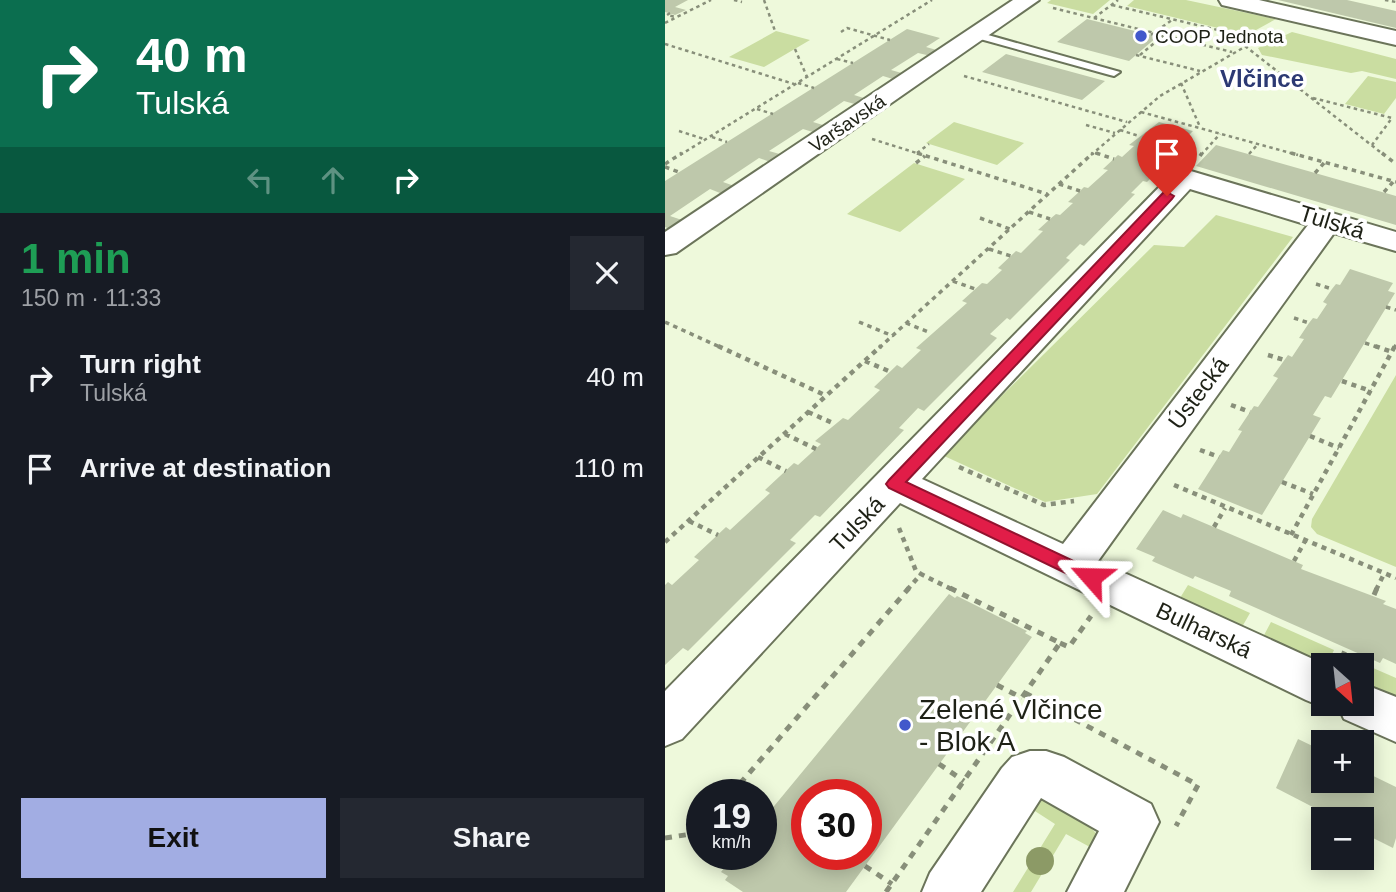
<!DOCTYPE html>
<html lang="en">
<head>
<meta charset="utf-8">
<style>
  body { margin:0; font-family:Helvetica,sans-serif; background:#242831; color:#f1f3f6; height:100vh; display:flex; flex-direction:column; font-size:26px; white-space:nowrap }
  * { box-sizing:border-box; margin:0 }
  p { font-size:23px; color:#9ea1a6 }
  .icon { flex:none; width:38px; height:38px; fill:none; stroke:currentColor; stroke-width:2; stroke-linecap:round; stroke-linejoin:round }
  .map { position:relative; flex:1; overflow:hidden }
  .sheet { display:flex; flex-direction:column; background:#171b24; width:665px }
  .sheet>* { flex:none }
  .top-card { background:#0b6e4f; color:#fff; overflow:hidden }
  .needle { width:46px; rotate:153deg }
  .fabs { position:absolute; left:646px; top:653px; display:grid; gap:14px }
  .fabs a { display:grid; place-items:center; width:63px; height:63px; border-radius:0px; background:#171b24; box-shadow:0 4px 18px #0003; font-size:35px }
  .speed { position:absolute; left:21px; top:779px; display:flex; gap:14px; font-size:35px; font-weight:700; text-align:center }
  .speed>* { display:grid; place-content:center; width:91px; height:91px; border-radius:50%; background:#171b24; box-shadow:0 4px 18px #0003; line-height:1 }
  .speed small { font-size:18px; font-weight:400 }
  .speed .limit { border:10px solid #d22; background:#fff; color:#111 }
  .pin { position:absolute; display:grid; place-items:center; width:60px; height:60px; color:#fff; margin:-72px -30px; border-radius:50% 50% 50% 0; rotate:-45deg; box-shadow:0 0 7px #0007 }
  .pin .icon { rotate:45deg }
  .me { position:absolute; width:77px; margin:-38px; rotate:295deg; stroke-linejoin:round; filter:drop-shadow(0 0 5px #0008) }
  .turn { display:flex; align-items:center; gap:24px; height:147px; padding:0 21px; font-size:32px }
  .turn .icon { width:91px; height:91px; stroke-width:2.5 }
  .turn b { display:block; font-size:49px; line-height:60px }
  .lanes { display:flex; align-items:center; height:66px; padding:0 21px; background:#0003; justify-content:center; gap:35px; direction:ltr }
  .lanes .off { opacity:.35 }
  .round { display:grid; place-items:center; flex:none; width:74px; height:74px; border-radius:0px; background:#242831 }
  .headline { display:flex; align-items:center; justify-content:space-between; height:119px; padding:0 21px }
  h1 { font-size:42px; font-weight:800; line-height:52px; color:#1e9e55 }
  .primary-button { display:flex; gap:14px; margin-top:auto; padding:14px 21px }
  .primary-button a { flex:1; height:80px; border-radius:0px; background:#a2ade3; color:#111; font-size:28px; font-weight:800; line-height:80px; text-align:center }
  .primary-button a+a { background:#242831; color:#f1f3f6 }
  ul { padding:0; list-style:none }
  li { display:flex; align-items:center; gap:21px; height:91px; padding:0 21px }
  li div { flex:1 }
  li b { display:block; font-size:26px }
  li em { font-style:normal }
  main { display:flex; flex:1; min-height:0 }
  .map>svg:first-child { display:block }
</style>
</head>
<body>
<main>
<section class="sheet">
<div class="top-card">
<div class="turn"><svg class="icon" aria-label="right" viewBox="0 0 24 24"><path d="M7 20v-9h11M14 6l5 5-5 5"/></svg><div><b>40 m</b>Tulská</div></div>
<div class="lanes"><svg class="icon off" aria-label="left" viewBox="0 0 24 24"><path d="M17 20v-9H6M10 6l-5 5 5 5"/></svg><svg class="icon off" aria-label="ahead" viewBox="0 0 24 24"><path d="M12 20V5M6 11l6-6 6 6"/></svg><svg class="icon" aria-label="right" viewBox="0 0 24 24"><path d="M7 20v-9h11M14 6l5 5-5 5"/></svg></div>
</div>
<div class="headline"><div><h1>1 min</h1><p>150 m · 11:33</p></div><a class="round"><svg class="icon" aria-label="close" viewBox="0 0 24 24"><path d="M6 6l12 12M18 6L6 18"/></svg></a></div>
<ul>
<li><svg class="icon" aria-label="right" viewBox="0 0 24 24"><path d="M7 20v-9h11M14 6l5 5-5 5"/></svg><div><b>Turn right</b><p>Tulská</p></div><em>40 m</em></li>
<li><svg class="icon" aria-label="arrive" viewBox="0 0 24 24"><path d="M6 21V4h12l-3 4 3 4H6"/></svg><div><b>Arrive at destination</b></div><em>110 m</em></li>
</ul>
<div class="primary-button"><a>Exit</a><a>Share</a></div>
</section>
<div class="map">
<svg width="731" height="892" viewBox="0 0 731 892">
  <rect width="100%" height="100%" fill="#eef9db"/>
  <path fill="#cadda1" d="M386 0H445L428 14 382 3Z
    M469 0H521L611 19 582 35 462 6Z
    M111 31 145 40 99 67 64 57Z
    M627 32 731 59V79L697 71 686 73 597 55 593 48Z
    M703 76 731 82V98L719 114 680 104Z
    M289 122 359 143 332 165 261 143Z
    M249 163 300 179 235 232 182 214Z
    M551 215 628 237 432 494 380 502 277 455 489 245 519 247Z
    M731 375V567L652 534 646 527 647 519Z
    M523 585 585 613 577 627 515 598Z
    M606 622 669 650 662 665 598 637Z
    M692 661 731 678V698L697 683 696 665H690Z
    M370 798C384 801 419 821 429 831 435 838 434 844 434 852L401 834 366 892H348L390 824 359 804Z"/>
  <path fill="#bec8ab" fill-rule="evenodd" d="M0 0H23L10 7 21 10 10 15 0 12Z
    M613 0H682L731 11V28Z
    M422 19 486 35 492 37 464 61 392 42Z
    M242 29 275 38 261 47 275 51 266 56 253 53 226 70 240 74 231 80 218 76 189 95 202 99 193 105 179 101 148 122 161 126 151 133 138 129 104 151 118 155 108 163 94 158 58 182 72 187 60 195 45 189 5 216 20 221 7 230 0 227V181Z
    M341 54 440 81 417 100 317 72Z
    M494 122 528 131 522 137 526 138 482 182 478 181 466 193 470 194 419 246 415 244 401 258 405 260 345 320 342 318 325 334 332 338 259 411 253 408 234 428 239 430 155 517 150 515 125 540 131 543 23 651 18 648 0 665V585L3 582 7 585 34 560 29 557 61 527 65 530 105 493 100 490 129 463 133 465 156 444 150 441 178 418 183 420 215 390 209 387 232 365 237 368 256 350 251 348 302 303 297 301 317 283 322 284 337 270 333 268 351 251 356 253 378 231 373 230 385 219 391 214 395 215 408 203 403 202 415 191 419 187 423 188 443 170 438 169 453 155 457 157 469 146 464 145Z
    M551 145 731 196V225L531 166Z
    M685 269 728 283 723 291 730 293 666 398 660 396 648 415 656 418 597 515 533 489 558 450 564 452 577 431 573 430 589 406 593 407 613 378 608 376 623 355 627 357 639 339 634 338 644 323 648 318 652 319 662 304 658 302 667 289 671 284 675 285Z
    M498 510 516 518 518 514 638 565 636 569 721 601 718 604 731 609V664L718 658 715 663 564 596 566 591 530 576 528 579 487 561 490 557 471 549Z
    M284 594 290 598 292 596 362 631 360 633 367 637 181 892H78L60 880 63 876 56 872 70 854H96V822ZM142 794H201V854H142Z
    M633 739 658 751V780H696V770L731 787V838L728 848 696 832V819H671L611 788Z"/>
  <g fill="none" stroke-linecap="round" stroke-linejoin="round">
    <defs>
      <path id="service" d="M308 33H316L455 72 449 76 445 75 308 37Z"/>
      <path id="minor" d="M348 0H374L11 253 0 255V232Z
        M554 0H594L731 31V45L557 5Z
        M519 169 731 232V251L669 233 433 561 661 665H658V704H666L658 707 641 700 235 503 17 739 0 746V691L509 172ZM525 189 643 225 398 544 257 479Z
        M696 683 731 697V742L679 719 672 704H696Z
        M365 751H381L399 757 486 804 494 822 459 892H402L434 831 376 798 316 892H257L265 873 337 768 347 757Z"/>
    </defs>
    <use href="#service" stroke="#6b745a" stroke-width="4"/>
    <use href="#minor" stroke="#6b745a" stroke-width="4"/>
    <path stroke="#888f7a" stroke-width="2.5" stroke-dasharray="3.5 3.5" stroke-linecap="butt" d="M69 0 77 2
      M99 0 110 31
      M720 0 731 2
      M447 5 591 39
      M388 8 567 52
      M5 13 2 15 11 17
      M429 18 453 0
      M0 23 46 0
      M176 32 182 28 225 40
      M486 35 507 20
      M0 44 129 84
      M580 46 719 155
      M130 49 142 77
      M471 55 535 71
      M475 55 499 35
      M172 59 188 63
      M299 76 462 122
      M133 83 149 88
      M516 83 535 127
      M648 98 727 118 707 145
      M92 109 108 114
      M476 112 633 155
      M421 125 450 133
      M455 130 474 136
      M14 131 39 139
      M47 137 62 142
      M207 139 258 155
      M517 148 527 150
      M252 153 264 144
      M430 153 436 155
      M584 154 593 144
      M15 155 267 0
      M426 155 495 96 602 34
      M536 155 555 134"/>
    <path stroke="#888f7a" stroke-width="3.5" stroke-dasharray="4.5 4.5" stroke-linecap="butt" d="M252 153 382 194
      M431 153 449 159
      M626 153 731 182
      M717 153 731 164
      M535 156 537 153
      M251 163 260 156
      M0 164 17 153
      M0 167 14 172
      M650 173 659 163
      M394 184 415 191
      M719 192 728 182
      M364 212 385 219
      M315 218 345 229
      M324 249 346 256
      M288 281 310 289
      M651 284 667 289
      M721 307 731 310
      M629 318 644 323
      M0 322 57 348
      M194 322 228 336
      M241 323 266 333
      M700 343 715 348
      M214 348 428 153
      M729 348 731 345"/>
    <path stroke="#888f7a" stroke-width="4.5" stroke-dasharray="5 5" stroke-linecap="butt" d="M53 346 162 396
      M710 346 727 352
      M603 355 619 360
      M200 361 226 372
      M677 381 706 391
      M566 405 585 412
      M143 412 170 424
      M120 434 151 449
      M645 436 674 448
      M535 450 554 457
      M93 457 121 471
      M294 467 379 505 409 501
      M617 482 648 494
      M509 485 731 578
      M24 521 53 535
      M549 527 560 508
      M234 528 251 571 256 574
      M626 535 730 346
      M0 542 216 346
      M629 561 640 541
      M242 590 256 574 288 590
      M711 590 719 574"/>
    <path stroke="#888f7a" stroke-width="5" stroke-dasharray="7 7" stroke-linecap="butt" d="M709 595 712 588
      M395 643 404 647 426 616
      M677 658 681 648
      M332 685 357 698
      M360 693 533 785 511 826
      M274 764 299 781
      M66 794 244 588
      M0 838 33 833 37 829
      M200 866 227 884
      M221 892 395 643 285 588"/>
    <use href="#service" fill="#fff" fill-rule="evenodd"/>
    <use href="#minor" fill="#fff" fill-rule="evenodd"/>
  </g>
  <circle fill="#8c9a66" cx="375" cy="861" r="14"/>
  <path fill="#e11d48" stroke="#92132f" stroke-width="2" d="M502 192 509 196 507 199 241 482 432 572 435 577 432 582H419L224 488 221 484 224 480 498 193Z"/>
  <g fill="#4258cb" stroke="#fff" stroke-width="2.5">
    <circle cx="476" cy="36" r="7"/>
    <circle cx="240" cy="725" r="7"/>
  </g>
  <g text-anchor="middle" stroke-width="7" stroke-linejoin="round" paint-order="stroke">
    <g font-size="19" fill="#1e2116" stroke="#fff" text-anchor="start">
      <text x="490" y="43">COOP Jednota</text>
    </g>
    <g font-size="19" fill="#1e2116" stroke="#fff">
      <text transform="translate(182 123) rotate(-34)" y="7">Varšavská</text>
    </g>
    <g font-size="23" fill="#1e2116" stroke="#fff">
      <text transform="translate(667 222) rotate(17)" y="8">Tulská</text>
      <text transform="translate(533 393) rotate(-53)" y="8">Ústecká</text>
      <text transform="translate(192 524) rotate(-46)" y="8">Tulská</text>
      <text transform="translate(539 630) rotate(25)" y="8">Bulharská</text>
    </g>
    <g font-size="24" font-weight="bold" fill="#2c3973" stroke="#fff">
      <text x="597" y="87">Vlčince</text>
    </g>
    <g font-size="28" fill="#1e2116" stroke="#fff" text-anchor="start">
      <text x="254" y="719">Zelené Vlčince<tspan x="254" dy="32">- Blok A</tspan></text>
    </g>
  </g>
</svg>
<div class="fabs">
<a><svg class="needle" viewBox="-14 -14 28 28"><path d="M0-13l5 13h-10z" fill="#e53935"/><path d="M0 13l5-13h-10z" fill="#9ea1a6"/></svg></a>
<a>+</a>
<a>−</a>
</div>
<div class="speed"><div>19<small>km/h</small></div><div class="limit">30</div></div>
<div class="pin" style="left:502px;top:196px;background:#d93025"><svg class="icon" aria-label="arrive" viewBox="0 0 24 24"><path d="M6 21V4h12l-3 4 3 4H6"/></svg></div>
<svg class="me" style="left:426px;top:577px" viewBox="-20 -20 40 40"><path d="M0-17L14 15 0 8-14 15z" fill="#e11d48" stroke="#fff" stroke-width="4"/></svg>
</div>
</main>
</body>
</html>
